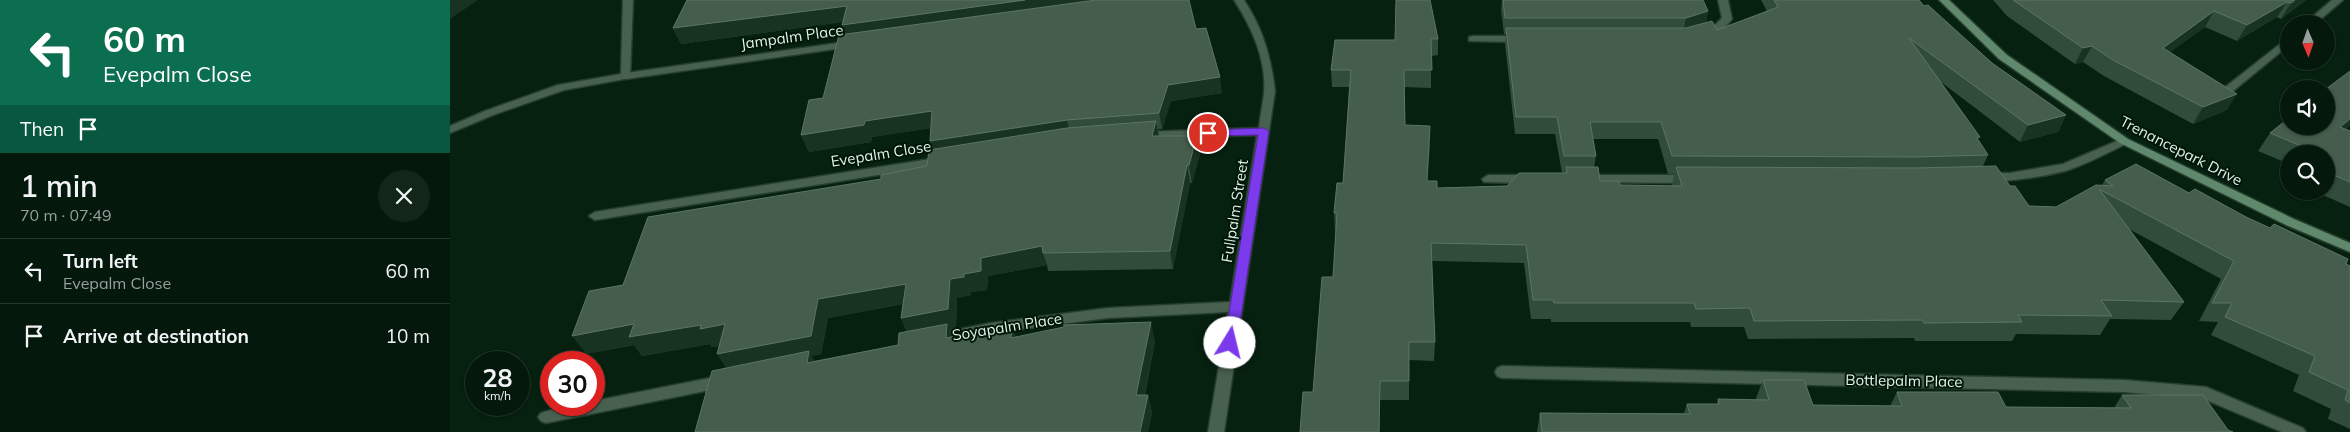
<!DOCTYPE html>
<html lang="en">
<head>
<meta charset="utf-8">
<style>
  body { margin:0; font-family:Mulish,sans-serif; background:#12261a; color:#f1f3f6; height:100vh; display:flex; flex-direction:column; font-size:19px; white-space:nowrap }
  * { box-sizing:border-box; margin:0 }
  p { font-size:16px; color:#97a09d }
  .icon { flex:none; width:28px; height:28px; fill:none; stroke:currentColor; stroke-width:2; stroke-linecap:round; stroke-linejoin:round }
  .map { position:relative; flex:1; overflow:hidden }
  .panel { display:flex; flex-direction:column; background:#04190c; width:450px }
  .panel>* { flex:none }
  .hud { background:#0b6e4f; color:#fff; overflow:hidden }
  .needle { width:32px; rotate:178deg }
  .fabs { position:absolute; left:1830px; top:15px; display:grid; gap:10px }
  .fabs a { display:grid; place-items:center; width:55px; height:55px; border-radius:50%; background:#04190c; box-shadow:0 1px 4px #0004,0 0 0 1px #25382d; font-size:25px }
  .speed { position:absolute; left:15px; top:351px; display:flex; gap:10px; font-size:25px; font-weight:700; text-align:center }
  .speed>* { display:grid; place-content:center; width:65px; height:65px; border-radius:50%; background:#04190c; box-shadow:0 1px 4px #0004,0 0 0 1px #25382d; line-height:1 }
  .speed small { font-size:12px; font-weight:400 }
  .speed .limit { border:8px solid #d22; background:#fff; color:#111 }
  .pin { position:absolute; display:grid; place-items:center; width:42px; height:42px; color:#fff; margin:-21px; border:2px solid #fff; border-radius:50%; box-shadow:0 1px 5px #0007 }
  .me { position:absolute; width:55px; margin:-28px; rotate:9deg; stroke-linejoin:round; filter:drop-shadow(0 0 4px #0008) }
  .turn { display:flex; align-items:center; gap:18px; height:105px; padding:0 20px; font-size:22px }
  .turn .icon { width:65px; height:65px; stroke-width:2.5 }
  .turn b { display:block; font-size:35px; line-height:42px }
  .then { display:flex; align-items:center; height:48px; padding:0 20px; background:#0003; gap:10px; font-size:19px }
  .round { display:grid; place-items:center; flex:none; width:52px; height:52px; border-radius:26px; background:#12261a }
  .summary { display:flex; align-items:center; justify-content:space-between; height:85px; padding:0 20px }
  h1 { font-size:30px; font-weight:600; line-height:38px }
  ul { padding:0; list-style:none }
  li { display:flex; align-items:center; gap:15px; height:65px; padding:0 20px; border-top:1px solid #25382d }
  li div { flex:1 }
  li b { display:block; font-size:19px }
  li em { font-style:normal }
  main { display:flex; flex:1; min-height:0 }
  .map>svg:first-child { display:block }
</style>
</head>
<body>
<main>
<section class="panel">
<div class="hud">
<div class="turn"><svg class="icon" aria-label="left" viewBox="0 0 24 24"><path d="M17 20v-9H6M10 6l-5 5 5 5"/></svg><div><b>60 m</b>Evepalm Close</div></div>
<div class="then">Then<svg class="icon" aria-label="arrive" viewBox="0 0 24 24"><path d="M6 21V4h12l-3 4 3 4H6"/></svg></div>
</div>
<div class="summary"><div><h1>1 min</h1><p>70 m · 07:49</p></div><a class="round"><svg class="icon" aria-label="close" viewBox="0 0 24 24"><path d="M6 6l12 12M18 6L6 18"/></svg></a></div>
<ul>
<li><svg class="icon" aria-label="left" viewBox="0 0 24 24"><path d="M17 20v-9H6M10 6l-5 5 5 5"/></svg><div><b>Turn left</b><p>Evepalm Close</p></div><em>60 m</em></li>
<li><svg class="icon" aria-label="arrive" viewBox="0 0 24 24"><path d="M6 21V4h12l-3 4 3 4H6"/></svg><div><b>Arrive at destination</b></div><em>10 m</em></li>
</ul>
</section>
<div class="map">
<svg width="1900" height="432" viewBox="0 0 1900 432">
  <rect width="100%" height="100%" fill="#062110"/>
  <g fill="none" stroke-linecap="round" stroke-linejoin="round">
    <defs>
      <path id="lane" d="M173 0H183L180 78 114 90 43 115 0 133V126L35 111 108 85 171 74Z"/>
      <path id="street" d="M784 0H794C813 29 821 57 825 91L774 432H758L778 312 658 318 541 333 486 344 481 343 479 339 481 335 541 323 658 308 780 302 807 135 691 138 685 135 691 132 809 128C810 116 813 104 814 93 817 60 801 26 784 0Z
        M1268 0H1278L1282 19C1274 29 1261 41 1247 38V34L1263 27 1272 18Z
        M1882 0H1893L1865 24H1854Z
        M1023 36H1071L1076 39 1071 42 1019 41V37Z
        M1839 37V45L1777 96H1769L1768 94 1769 92Z
        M402 41 406 42V46L176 79 171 76 176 73Z
        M1674 138 1680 141 1678 143C1659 152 1641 162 1621 169 1608 174 1540 187 1531 177L1537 173H1560L1613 164Z
        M493 157 499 161 497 164 145 220 139 216 145 212Z
        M1038 175H1080L1086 179 1080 183 1034 182 1032 179Z
        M1132 175H1240L1246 179 1240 183 1128 182 1126 179Z
        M1052 366 1674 380 1756 387 1853 428 1856 432H1832L1754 399 1674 392 1052 378 1047 376 1045 372 1047 368Z
        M275 375 280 377 282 381 280 385 275 387 96 423 91 421 88 417 91 413C108 407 126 405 144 405V401Z"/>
      <path id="secondary" d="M1489 0H1499L1557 55 1678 139 1844 219 1900 243V252L1836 225 1670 143 1549 59Z"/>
    </defs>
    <use href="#lane" stroke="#253e2e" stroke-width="3"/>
    <use href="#street" stroke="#253e2e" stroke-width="3"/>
    <use href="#secondary" stroke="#253e2e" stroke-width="3"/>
    <use href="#lane" fill="#48604f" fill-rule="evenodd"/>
    <use href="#street" fill="#48604f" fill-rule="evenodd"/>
    <use href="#secondary" fill="#60886c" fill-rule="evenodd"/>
  </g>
  <path fill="#314c3a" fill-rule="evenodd" d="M237 0 746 29 772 93 721 101 712 129H708L709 136H747L750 154 742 183H740L723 269 598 271 597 265 538 276 537 290 521 292V295L507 298 506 328 499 329 502 336 566 337 705 341 695 395H698L702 413 698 432H245L276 368 269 346 262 347 260 344 192 356 184 345 136 354 173 285 431 179 477 166 483 149 480 141 481 128 422 137 421 142 359 152 351 135 373 98 395 34 392 25V22L231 44 223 28ZM453 304 451 318 457 332 448 345 364 361 361 356 371 354 378 318Z
    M1052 0 1258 11 1256 23 1267 30 1317 11 1311 0H1469L1474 6 1542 63 1616 115 1608 132 1570 142 1491 82 1538 155 1533 166 1560 186 1579 206 1606 207 1652 185 1655 180 1739 193 1796 217 1900 266V429L1878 419 1881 409 1843 391 1849 375 1761 335 1768 322 1749 321 1771 279 1679 229 1734 302 1721 320 1660 319 1650 335 1566 334 1562 341H1465L1464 338 1298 339 1294 327H1241L1240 322H1101V319H1081L1074 263 982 261 985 342 984 361 959 360V400H931L863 392 883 277 886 231H885L884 213 893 183 899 87H882L881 70 945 40 988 39V55L981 56V88L954 87 955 125 980 143 977 181 987 188 1057 186 1112 173 1105 134H1065L1055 44 1056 34H1054L1051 10ZM1143 139H1208L1218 174H1224L1222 186 1170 185 1150 181 1144 167 1146 156Z
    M1543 0H1856L1831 19 1827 17 1787 41 1755 27 1720 52 1777 110 1743 124 1654 76 1633 62 1625 64 1557 16Z
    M1900 126 1896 129 1900 131V207L1864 191H1876V154H1839V164L1808 151 1820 133Z
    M1313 380 1363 405 1440 406 1447 392 1556 407 1664 408 1672 395 1778 430 1783 432H1087L1090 413H1234L1237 404H1267L1268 399 1307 400 1306 398Z"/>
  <path fill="#183321" d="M0 0H28L0 19Z
    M575 0H687L398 40 392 25Z
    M1845 0H1856L1831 19 1841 3Z
    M1837 2 1827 17 1787 41 1797 25Z
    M397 6 402 21 231 44 223 28Z
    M1258 11 1255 27 1233 34 1236 18Z
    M1764 11 1755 27 1704 64 1713 48Z
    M1642 46 1633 62 1625 64 1633 48Z
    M770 77 772 93 721 101 712 129 709 113 718 85Z
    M1787 94 1777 110 1743 124 1753 107Z
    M482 111 488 127 422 137 421 142 359 152 351 135 415 121Z
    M1616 115 1608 132 1570 142 1578 125Z
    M1900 119V126L1877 145 1890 127Z
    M617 120 621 136 486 157 480 141Z
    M706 121 709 139 702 136Z
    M980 126V143L976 199 977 181Z
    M747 136 750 154 742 183 739 165Z
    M737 165 740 183 723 269 720 251Z
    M592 246 593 253 597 265 538 276 537 290 521 292V295L507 298 506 328 499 329 505 342 460 337 451 318 500 279 514 274 531 258Z
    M456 284 464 302 378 318 371 354 361 356 369 370 279 373 267 354 368 299Z
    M701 322 705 341 691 413 686 395Z
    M184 324 251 325 275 324 287 343 262 347 260 344 192 356 184 345 136 354 122 336Z
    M562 324 568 343 561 338Z
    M930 381V432H929Z
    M698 395 702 413 698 432H690Z"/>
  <path fill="#445d4c" stroke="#5d7564" d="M237 0H575L392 25 397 6 223 28Z
    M646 0H739L746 29 756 28 770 77 718 85 709 113 617 120 480 141 482 111 415 121 414 125 351 135 359 100 373 98 389 35Z
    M946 0H980L988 39H981L982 70H954L955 125 980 126 977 181H987V188L1057 186 1069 173H1117L1116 167H1148L1150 181H1169L1170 185 1232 186 1226 167 1466 168 1546 166 1560 186H1565L1579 206 1606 207 1646 185 1663 186 1655 180 1686 164 1739 193 1745 189 1796 217 1820 228 1824 224 1898 259 1896 264 1900 266V403L1895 400 1898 390 1859 372 1865 356 1775 317 1782 303H1762L1784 261 1649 189 1734 302 1651 300 1662 316 1568 315 1572 322 1474 323 1472 320 1304 321 1300 308 1246 309 1244 303H1104L1103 300H1083L1076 245 981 243 985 342H959V381H930L929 432H850L853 392H863L872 277H883L887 213H884L887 183H893L901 70H881L885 40H945Z
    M1053 0H1253L1258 11 1236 18H1055Z
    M1324 0H1469L1474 6 1478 5 1542 63 1616 115 1578 125 1459 38 1530 137 1527 138 1538 155 1466 157 1222 156 1211 122H1140L1146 156H1114L1107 117H1066L1056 28H1236L1262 21 1267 30 1328 7Z
    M1563 0H1845L1841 3 1837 2 1797 25 1764 11 1713 48 1787 94 1753 107 1663 60 1642 46 1633 48Z
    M1900 71V119L1890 127 1900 131V182L1876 172V154H1857L1861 150 1820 133 1839 118V126H1876V89Z
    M706 121 702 136H747L739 165H737L720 251 593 253 592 246 531 258V271L514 274V277L500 279 498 309 451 318 456 284 368 299 361 336 267 354 275 324 250 329 251 325 179 337 184 324 122 336 139 291 173 285 198 217 431 179V175L477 166 479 150 617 128Z
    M701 322 686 395H698L690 432H245L262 371 359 351 357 363 448 345 449 333 497 324 496 338 562 324 561 338 614 327V325Z
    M1313 380H1354L1363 405 1452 406 1447 392H1548L1556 407 1681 408 1672 395H1753L1778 430 1783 432H1092L1090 413 1240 414 1237 404H1269L1268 399 1319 400Z"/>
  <path fill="#7c3aed" stroke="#51269a" d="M814 128 819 131 787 343 780 348 774 343 808 135 758 136 753 133 758 130Z"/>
  <g text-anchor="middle" stroke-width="4" stroke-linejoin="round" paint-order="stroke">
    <g font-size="15" fill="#e2f2e6" stroke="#001708">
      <text transform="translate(342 37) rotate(-8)" y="5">Jampalm Place</text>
      <text transform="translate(1731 151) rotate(27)" y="5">Trenancepark Drive</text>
      <text transform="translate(431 154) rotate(-9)" y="5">Evepalm Close</text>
      <text transform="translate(785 211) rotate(-81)" y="5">Fullpalm Street</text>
      <text transform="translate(557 327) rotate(-9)" y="5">Soyapalm Place</text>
      <text transform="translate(1454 381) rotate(1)" y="5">Bottlepalm Place</text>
    </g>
  </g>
</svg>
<div class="fabs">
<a><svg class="needle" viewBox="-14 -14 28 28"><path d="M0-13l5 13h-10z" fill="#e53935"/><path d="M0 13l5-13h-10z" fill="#97a09d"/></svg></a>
<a><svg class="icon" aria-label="sound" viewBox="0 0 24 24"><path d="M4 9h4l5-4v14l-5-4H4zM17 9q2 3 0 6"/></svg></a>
<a><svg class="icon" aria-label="search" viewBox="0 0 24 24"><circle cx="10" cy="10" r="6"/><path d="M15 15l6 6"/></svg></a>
</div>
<div class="speed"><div>28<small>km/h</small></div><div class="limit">30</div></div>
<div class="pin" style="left:758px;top:133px;background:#d93025"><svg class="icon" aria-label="arrive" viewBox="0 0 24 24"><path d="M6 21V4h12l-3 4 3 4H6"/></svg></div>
<svg class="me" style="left:780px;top:343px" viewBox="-20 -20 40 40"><circle r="19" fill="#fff"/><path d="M0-13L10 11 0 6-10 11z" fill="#7c3aed"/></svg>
</div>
</main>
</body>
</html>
